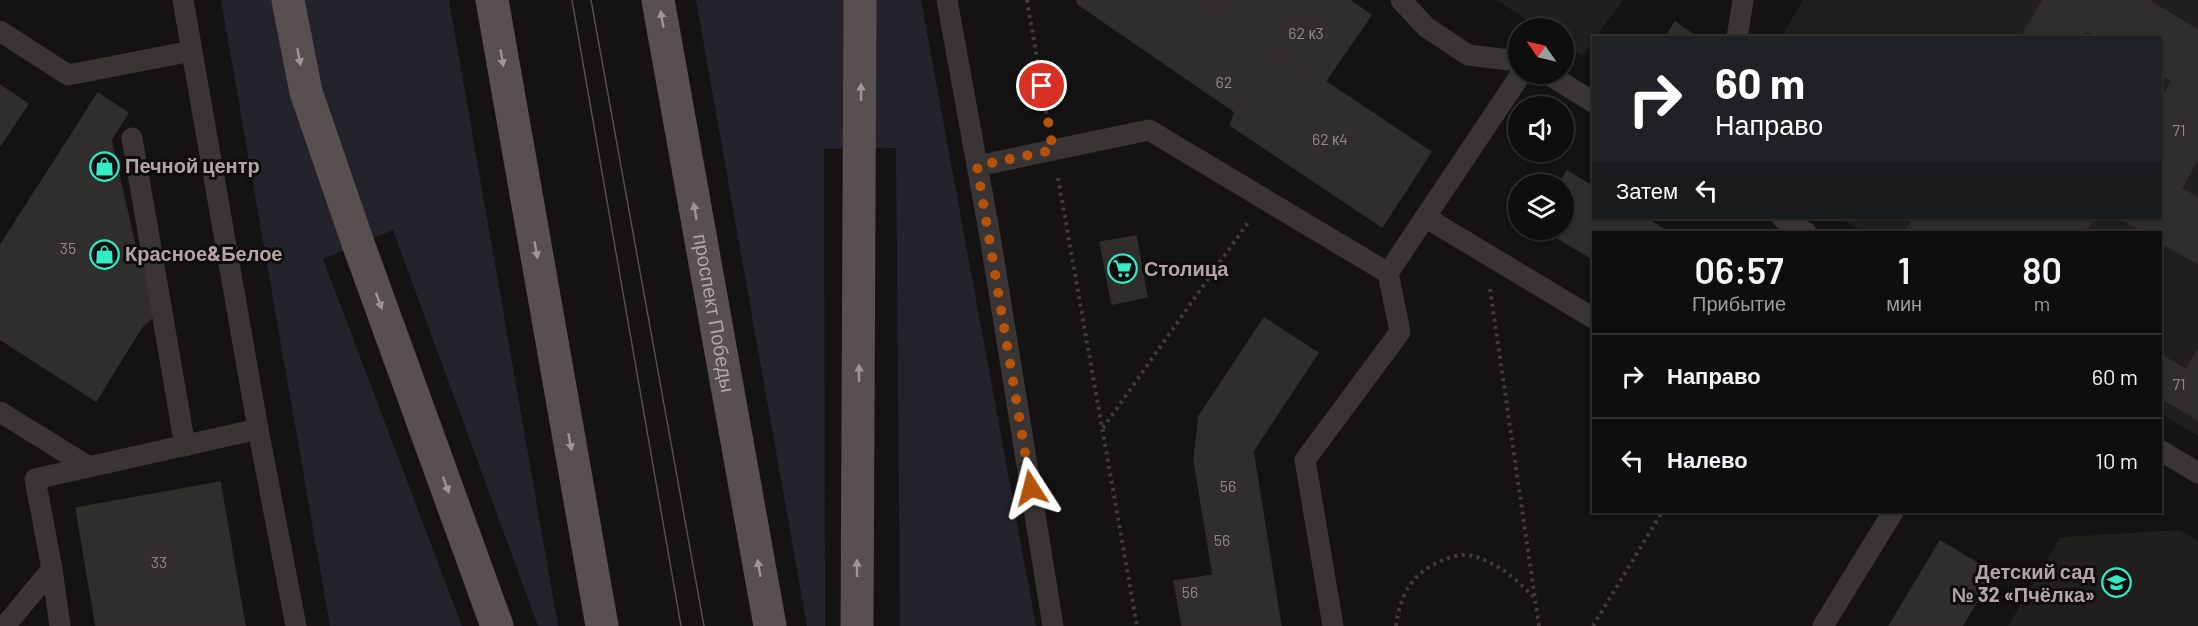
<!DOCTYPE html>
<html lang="ru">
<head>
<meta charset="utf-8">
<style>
  body { margin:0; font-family:Barlow,sans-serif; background:#1d1c1c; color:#f1f3f6; height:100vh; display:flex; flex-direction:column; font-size:22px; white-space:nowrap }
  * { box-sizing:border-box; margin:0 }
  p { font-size:20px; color:#9b9c9e }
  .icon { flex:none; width:33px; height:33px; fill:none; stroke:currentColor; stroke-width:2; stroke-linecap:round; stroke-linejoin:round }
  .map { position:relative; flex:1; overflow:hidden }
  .sheet { position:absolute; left:1592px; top:231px; width:570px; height:282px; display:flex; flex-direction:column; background:#0f0e0e; border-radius:0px; box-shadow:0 2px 4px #0004,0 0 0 2px #2f2e2e }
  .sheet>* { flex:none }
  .top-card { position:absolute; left:1592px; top:36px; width:570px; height:183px; border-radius:0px; box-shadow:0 2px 4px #0004,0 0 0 2px #2f2e2e; background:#202124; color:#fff; overflow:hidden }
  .needle { width:39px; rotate:304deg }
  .buttons { position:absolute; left:1508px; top:18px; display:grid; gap:12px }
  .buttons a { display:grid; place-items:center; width:66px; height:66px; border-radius:50%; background:#0f0e0e; box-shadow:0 2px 4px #0004,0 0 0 2px #2f2e2e; font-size:30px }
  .pin { position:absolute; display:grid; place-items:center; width:51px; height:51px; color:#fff; margin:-26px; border:3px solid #fff; border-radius:50%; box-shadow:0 2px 6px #0007 }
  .me { position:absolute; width:66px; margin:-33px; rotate:351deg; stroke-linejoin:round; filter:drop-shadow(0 0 4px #0008) }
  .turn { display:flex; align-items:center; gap:21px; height:126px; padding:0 24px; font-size:27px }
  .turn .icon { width:78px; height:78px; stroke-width:2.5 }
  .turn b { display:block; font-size:42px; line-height:51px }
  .then { display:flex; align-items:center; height:57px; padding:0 24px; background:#0003; gap:12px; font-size:22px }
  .eta { display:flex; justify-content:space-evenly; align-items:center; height:102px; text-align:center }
  .eta b { font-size:36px; font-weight:600; line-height:42px }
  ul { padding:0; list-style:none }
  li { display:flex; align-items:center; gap:18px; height:84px; padding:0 24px; border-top:2px solid #2f2e2e }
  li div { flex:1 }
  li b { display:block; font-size:22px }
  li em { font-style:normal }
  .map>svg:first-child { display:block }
</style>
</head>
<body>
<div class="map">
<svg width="2198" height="626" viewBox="0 0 2198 626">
  <rect width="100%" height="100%" fill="#141212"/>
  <path fill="#211e1e" d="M1496 0H1623L1596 37 1593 38V41L1582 56 1563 43V28H1540Z
    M1803 0H2198V436L2160 413V232H1864L1839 218H2160V38H1781Z
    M2180 530 2198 541V626H2008L2060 537Z"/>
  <path fill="#24232b" d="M221 0H449L558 626H538L393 230 323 259 462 626H330Z
    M696 0H921L1036 626H900L896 148 824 149 825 626H807Z"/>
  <path fill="#302d2d" stroke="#302d2c" stroke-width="1.5" d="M1077 0H1205L1280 51 1235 112 1078 4Z
    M1205 0H1349L1371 15 1325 82Z
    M2043 0H2148L2198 30V159L2181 188 2198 198V264L2160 242V232H2145L2119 218H2160V101L2172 81 2160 74V38H2099L2086 30 2082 38H2021Z
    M1675 22 1698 38H1665Z
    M1280 51 1431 152 1382 227 1230 125 1235 112Z
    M0 85 28 104 0 146Z
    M98 93 128 113 111 140 136 250 152 270 156 314 141 328 96 401 0 339V246Z
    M1567 171 1593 187V218H1644L1669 232H1593V259L1544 230H1563V184H1559Z
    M1914 218H2094L2085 232H1905Z
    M1136 236 1147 297 1112 304 1100 242Z
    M1264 318 1318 353 1253 451 1281 626H1182L1174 581 1213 575 1194 460 1199 416Z
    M2198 350V420L2160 397V354L2186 370Z
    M220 482 245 626H96L76 508Z
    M1940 541 1994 573 1962 626H1889Z"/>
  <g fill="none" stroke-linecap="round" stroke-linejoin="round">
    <path stroke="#413b3c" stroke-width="4" stroke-dasharray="3 4.5" stroke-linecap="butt" d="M1027 0 1048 123
      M1058 178 1137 626
      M1490 289 1539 626
      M1103 428 1249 221
      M1396 626C1400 595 1412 573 1441 561 1451 557 1462 553 1473 556 1497 562 1518 581 1535 598
      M1593 626 1662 512"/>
    <path stroke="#3a3535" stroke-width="21" d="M183 0 258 429 296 626
      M947 0 990 236 1053 626
      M1401 0 1426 27 1468 55 1518 61
      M0 31 68 75 192 51
      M1737 38 1743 0
      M1548 74 1593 102
      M132 138 185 446
      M977 166 1149 130 1388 273
      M1425 217 1593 318
      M1782 218 1806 232
      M0 412 89 467
      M2160 450 2198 473
      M52 569 60 626
      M5 626 52 569 35 479 258 429
      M1333 626 1305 460 1400 332 1388 273 1521 74
      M1823 626 1893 512"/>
    <g stroke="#574f50" stroke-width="33">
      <path d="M288 0 306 92 359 246 497 626"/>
      <path d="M492 0 602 626"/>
      <path id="s1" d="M658 0 770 626"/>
      <path d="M857 626 860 0"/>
    </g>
    <path stroke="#554e4f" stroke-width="1.5" d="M572 0 681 626
      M591 0 704 626"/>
  </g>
  <defs><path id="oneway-solid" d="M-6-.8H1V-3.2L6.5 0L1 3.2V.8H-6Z" transform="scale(1.5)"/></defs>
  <g fill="#a19396">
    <use href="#oneway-solid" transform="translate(662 19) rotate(-100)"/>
    <use href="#oneway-solid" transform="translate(299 57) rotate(79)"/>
    <use href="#oneway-solid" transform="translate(502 58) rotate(80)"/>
    <use href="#oneway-solid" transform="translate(861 92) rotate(-90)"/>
    <use href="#oneway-solid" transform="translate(695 211) rotate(-100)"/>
    <use href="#oneway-solid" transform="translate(536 250) rotate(80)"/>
    <use href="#oneway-solid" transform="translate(379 301) rotate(70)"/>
    <use href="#oneway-solid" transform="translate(859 373) rotate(-90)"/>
    <use href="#oneway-solid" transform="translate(570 442) rotate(80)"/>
    <use href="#oneway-solid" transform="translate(446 485) rotate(70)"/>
    <use href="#oneway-solid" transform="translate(759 568) rotate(-100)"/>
    <use href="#oneway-solid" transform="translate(857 568) rotate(-90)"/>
  </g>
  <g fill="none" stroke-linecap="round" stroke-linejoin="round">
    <path stroke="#b45309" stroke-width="10" stroke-dasharray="0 18" d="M1031 488 977 166 1053 150 1042 86"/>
  </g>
  <defs>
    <symbol id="shop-ring" viewBox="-11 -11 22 22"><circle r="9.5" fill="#0f0d0d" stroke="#34eac5" stroke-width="1.5"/><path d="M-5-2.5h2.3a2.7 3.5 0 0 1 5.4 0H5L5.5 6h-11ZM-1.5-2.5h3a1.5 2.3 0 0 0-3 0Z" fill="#34eac5"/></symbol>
    <symbol id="supermarket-ring" viewBox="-11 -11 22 22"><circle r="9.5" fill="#0f0d0d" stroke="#34eac5" stroke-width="1.5"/><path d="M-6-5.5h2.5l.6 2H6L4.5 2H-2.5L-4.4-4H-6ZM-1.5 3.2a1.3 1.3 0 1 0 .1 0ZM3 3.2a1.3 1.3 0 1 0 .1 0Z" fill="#34eac5"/></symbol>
    <symbol id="school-ring" viewBox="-11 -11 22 22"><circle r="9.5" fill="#0f0d0d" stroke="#34eac5" stroke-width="1.5"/><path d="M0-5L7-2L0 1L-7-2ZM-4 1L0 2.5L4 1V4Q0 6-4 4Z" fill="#34eac5"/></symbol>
  </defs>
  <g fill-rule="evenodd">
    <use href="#shop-ring" x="88" y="150" width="33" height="33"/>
    <use href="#shop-ring" x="88" y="238" width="33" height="33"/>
    <use href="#supermarket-ring" x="1106" y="252" width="33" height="33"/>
    <use href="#school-ring" x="2100" y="566" width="33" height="33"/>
  </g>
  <g text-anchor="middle" stroke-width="6" stroke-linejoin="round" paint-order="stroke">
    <g font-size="16" fill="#938688">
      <text x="1306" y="39">62 к3</text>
      <text x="1224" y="88">62</text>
      <text x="2179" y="136">71</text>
      <text x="1330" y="145">62 к4</text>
      <text x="68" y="254">35</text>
      <text x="2179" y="390">71</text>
      <text x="1228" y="492">56</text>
      <text x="1222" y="546">56</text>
      <text x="159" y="568">33</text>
      <text x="1190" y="598">56</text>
    </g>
    <g font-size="20" font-weight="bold" fill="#b4a4a7" stroke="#0f0d0d" text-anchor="start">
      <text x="125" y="173">Печной центр</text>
      <text x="125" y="261">Красное&amp;Белое</text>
      <text x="1144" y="276">Столица</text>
      <text x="2095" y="579" text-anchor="end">Детский сад<tspan x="2095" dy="23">№ 32 «Пчёлка»</tspan></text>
    </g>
    <g font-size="20" fill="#b4a4a7" stroke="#0f0d0d">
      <text dy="7" stroke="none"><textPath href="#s1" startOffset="318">проспект Победы</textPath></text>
    </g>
  </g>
</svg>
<div class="buttons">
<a><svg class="needle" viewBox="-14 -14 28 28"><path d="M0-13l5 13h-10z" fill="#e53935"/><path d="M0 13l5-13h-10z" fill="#9b9c9e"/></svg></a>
<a><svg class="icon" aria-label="sound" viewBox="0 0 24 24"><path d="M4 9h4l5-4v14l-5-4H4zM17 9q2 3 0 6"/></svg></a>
<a><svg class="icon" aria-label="layers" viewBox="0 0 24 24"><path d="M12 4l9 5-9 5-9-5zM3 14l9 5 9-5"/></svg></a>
</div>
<div class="pin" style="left:1042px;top:86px;background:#d93025"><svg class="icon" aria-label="arrive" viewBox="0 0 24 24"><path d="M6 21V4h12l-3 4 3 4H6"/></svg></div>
<svg class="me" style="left:1031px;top:488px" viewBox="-20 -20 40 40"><path d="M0-17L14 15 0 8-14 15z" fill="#b45309" stroke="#fff" stroke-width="4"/></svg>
<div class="top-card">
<div class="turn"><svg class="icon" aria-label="right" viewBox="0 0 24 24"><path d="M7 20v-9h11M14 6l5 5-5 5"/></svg><div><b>60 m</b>Направо</div></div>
<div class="then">Затем<svg class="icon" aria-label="left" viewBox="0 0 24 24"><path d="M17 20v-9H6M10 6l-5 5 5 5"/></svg></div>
</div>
<section class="sheet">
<div class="eta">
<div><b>06:57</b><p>Прибытие</p></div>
<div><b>1</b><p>мин</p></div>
<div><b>80</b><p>m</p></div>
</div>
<ul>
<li><svg class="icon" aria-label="right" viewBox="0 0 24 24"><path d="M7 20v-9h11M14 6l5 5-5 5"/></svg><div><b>Направо</b></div><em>60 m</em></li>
<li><svg class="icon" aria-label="left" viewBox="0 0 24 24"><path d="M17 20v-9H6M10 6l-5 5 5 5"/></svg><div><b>Налево</b></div><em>10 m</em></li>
</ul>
</section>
</div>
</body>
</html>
